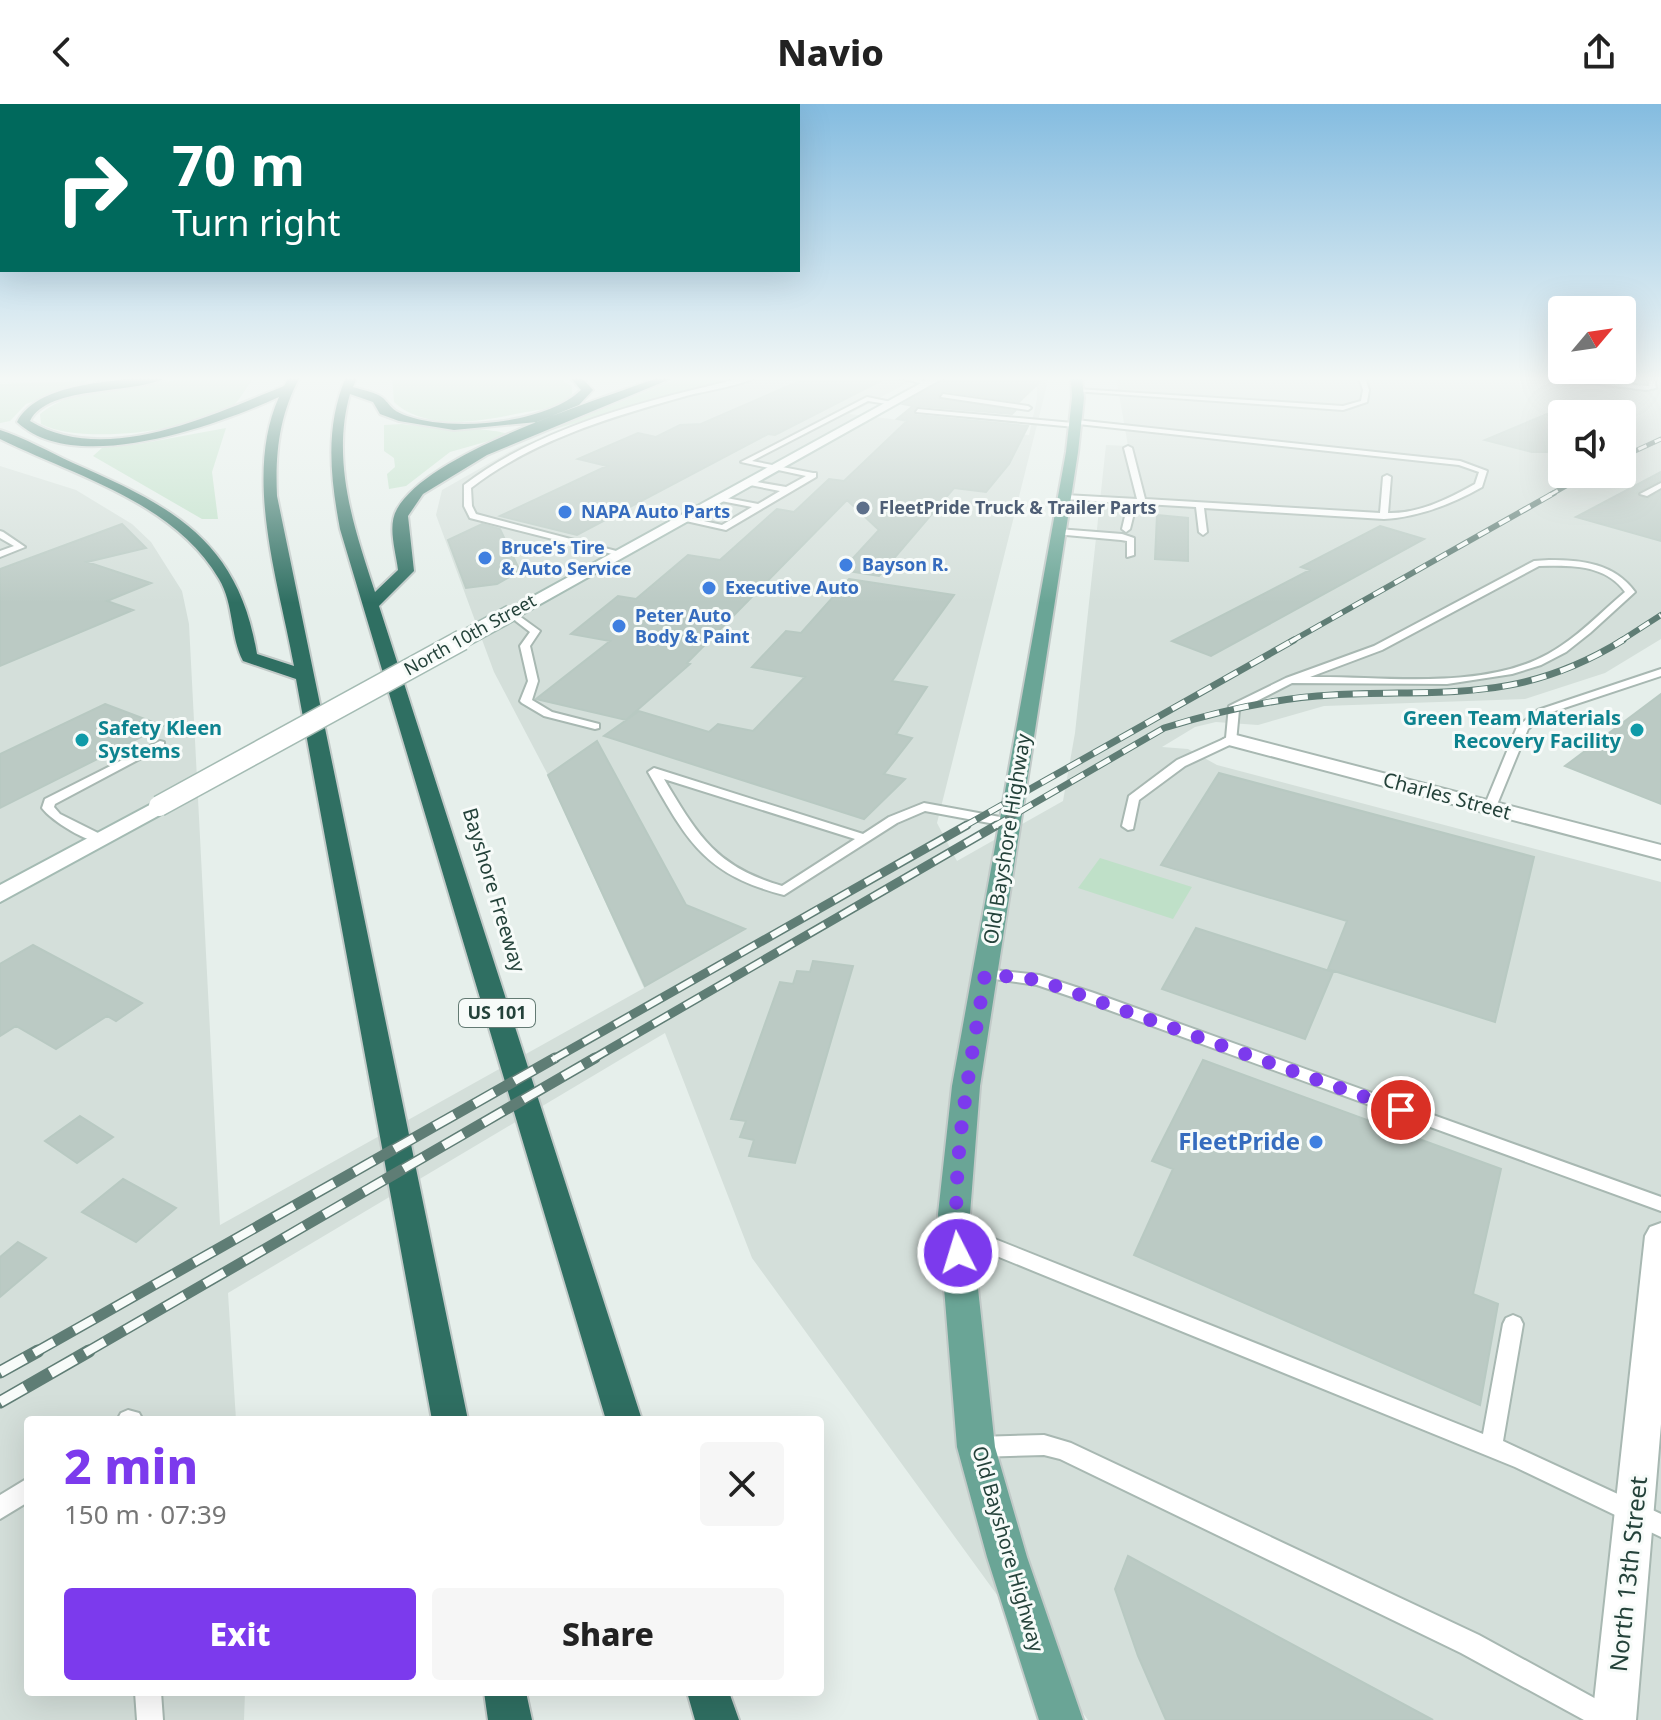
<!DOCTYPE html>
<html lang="en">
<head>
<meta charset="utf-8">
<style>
  body { margin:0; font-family:"Noto Sans",sans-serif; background:#f6f6f6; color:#222; height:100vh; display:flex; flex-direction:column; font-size:30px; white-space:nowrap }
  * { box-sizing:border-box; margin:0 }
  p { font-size:26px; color:#767676 }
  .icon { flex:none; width:44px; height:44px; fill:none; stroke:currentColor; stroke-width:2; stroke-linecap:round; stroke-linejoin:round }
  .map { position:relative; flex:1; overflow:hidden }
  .drawer { position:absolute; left:24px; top:1312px; width:800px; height:280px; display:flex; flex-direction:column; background:#fff; border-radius:8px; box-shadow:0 8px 32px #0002 }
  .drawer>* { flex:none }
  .top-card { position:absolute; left:0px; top:0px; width:800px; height:168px; box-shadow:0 8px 32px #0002; background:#00695c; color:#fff; overflow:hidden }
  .needle { width:52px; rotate:61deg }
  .fabs { position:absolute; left:1548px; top:192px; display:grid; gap:16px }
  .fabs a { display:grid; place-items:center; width:88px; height:88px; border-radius:8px; background:#fff; box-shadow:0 8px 32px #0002; font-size:40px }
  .pin { position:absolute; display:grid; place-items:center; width:68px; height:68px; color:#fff; margin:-34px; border:4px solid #fff; border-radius:50%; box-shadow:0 2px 8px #0007 }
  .me { position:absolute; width:88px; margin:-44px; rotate:355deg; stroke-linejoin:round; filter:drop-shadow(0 0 6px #0008) }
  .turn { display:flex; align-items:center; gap:28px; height:168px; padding:0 40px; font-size:36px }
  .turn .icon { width:104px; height:104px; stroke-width:2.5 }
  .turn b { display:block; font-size:56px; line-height:68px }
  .round { display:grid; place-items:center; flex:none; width:84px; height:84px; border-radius:8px; background:#f6f6f6 }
  .head { display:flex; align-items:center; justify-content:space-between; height:136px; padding:0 40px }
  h1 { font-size:48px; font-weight:800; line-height:60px; color:#7c3aed }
  .cta { display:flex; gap:16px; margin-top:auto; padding:16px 40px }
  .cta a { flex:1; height:92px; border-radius:8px; background:#7c3aed; color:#fff; font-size:32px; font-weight:800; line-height:92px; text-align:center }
  .cta a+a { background:#f6f6f6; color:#222 }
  header { display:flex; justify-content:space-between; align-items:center; height:104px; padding:0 40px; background:#fff; font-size:36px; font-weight:800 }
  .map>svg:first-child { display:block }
</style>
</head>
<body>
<header><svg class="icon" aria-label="back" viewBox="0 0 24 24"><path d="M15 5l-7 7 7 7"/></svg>Navio<svg class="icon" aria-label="share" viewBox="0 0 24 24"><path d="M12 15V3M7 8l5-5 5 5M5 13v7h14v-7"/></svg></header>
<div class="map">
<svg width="1661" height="1616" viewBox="0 0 1661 1616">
  <rect width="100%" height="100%" fill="#e6efeb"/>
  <path fill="#d4dfda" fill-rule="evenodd" d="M742 273H919L849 310 1029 331 1037 295V273H1049L937 719 957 757 1063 697 1075 629 1106 341 1128 342 1116 273H1661V535L1605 569 1525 595 1324 602 1258 621 1216 618 1195 623 1162 643 1188 645 1217 661 1661 778V1616H1088L752 1154 665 929 228 1189 236 1316H28V1588H245L244 1616H0V362L76 386 132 420 151 438 182 487 189 520 220 1121 644 884 548 671 494 568 436 411 442 386 518 343ZM1562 310H1622V370H1562Z"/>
  <path fill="#bfe0c8" d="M392 273H556L572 282V290C559 306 540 305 521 309 481 317 427 328 394 298Z
    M682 273H736L548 327Z
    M252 276C245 285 238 300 229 305 189 327 81 341 41 320L40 310C90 270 190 278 252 276Z
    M86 277 84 281 26 300 10 317 0 319V280Z
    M402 320C425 324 496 323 510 331L450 348 406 382 389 385 387 370 395 363 394 354 384 347V321Z
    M226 324 212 368 218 415H202L93 352 103 343 139 340Z
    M1100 754 1192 783 1173 815 1078 784Z"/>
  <path fill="#bbcac4" stroke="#b8c9c2" stroke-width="2" d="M809 273H888L775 331 768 330 577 431 500 412 607 362 578 355 638 329 656 333 680 321 701 320Z
    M948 273H1045L1019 298 943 287 938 293 1015 307 1012 310 918 302 914 306 916 311 1028 322 1009 360 986 388 954 384 879 472 842 466 879 426 847 396 687 559 690 560 626 616 536 595 610 537 571 530 618 492 636 495 688 451 720 456 777 405 794 408 829 375 844 377 907 317 897 315 913 302 903 300Z
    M1547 310 1562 313V341L1547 348H1532L1485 336Z
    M1661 368V376L1637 389 1646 395 1661 387V437L1576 413Z
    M1157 411 1188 414V457L1155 455Z
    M122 420 146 444 87 458 151 479 107 497 133 506 0 562V465Z
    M482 420 500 425 520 467 497 480 466 484 448 436Z
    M1380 422 1424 435 1211 552 1172 537 1310 466 1301 463Z
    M849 475 954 491 892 577 927 583 896 630 912 634 884 670 905 675 864 715 604 632 639 607 709 628 718 620 753 627 805 573 752 563 786 527 801 529Z
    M1661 590V700L1565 662Z
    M105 600 163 622 0 704V650Z
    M597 637 686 801 745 825 645 882 548 671Z
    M1219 669 1534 753 1495 918 1328 865 1347 817 1161 761Z
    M1196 824 1333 868 1305 935 1162 885Z
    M33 841 142 899 116 917 107 912 56 945 16 922 0 932V860Z
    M813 857 853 862 795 1059 749 1052 754 1036 740 1033 746 1017 731 1015 780 878 793 880 797 867 810 868Z
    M1203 956 1501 1065 1473 1190 1498 1200 1480 1301 1134 1151 1173 1065 1152 1057Z
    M80 1012 113 1033 77 1059 45 1037Z
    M123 1075 176 1104 136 1138 82 1108Z
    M18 1138 46 1154 0 1193V1153Z
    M1128 1452 1433 1616H1166L1138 1552 1115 1485Z"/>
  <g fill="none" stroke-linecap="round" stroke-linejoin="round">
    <defs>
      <path id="lane" d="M746 273H757C736 283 709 286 686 292 611 313 533 336 471 384L472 402 476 410 620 448V452L470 414 464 402V381C544 320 650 296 746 273Z
        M895 273H909L932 279 929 281Z
        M1359 273H1365L1369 286 1367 298 1343 306 1074 287 1077 285 1343 302 1361 297 1363 286Z
        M1545 273H1566L1646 282H1649L1648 273H1654L1656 284 1646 286Z
        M943 290 1028 302 1031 304 1028 306 941 293Z
        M867 293 896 299 893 301 868 297 752 357 813 369H816V373L726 426 677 415 681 412 722 421 752 403 716 396V392L758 400 780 387 745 380V376L786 383 806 372 741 358Z
        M918 305 1073 319 1076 316 1460 357 1487 367 1482 383C1452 400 1419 413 1384 415L1204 404 1207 428 1203 431 1199 428 1196 403 1145 400 1134 409 1130 425 1126 428 1122 425 1126 408 1135 400 1065 395 1061 393 1065 391 1137 395 1124 344 1128 342 1132 344 1145 395 1380 409 1383 373 1387 371 1391 373 1388 409C1419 410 1450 394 1475 380L1479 368 1459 361 1078 320 1075 323 916 308Z
        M1661 379V384L1647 392 1640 390Z
        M1058 425 1122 430 1134 434V451L1127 453V437L1121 436 1055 430 1054 428Z
        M0 427 3 428 25 443 0 453V447L14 442 0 434Z
        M1549 456C1582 456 1614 459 1635 488L1590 529 1566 548 1541 561 1512 570 1447 580 1292 579 1239 606 1236 638 1185 662 1139 696 1133 725 1128 726 1122 722 1129 692 1177 656 1226 634 1229 602 1286 574 1374 542 1534 457ZM1539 462C1569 461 1606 460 1625 488 1600 509 1577 534 1548 550 1481 587 1384 572 1310 573L1382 546Z
        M511 506 540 527 530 542 538 577 532 596 552 608 599 620V624L595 625 544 612 522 599 520 597 528 577 520 542 530 528 508 511 506 509Z
        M1661 565V572L1546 610 1528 625 1496 703 1494 706H1486L1484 703 1517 623 1538 606Z
        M160 637 164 638V642L55 700 54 703 60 710 106 733 107 736 106 739C88 740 52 717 42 704L45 695Z
        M654 664 863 730 889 713 924 699 1011 715 1017 719 1011 723 925 707 897 719 784 791C703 770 687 736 648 668ZM664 675 855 735 782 782C716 763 698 732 664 675Z
        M985 865 1039 871 1094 889 1661 1093V1107L1084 897 1037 881 980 873 978 870 980 867Z
        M957 1120 1483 1330 1503 1220 1506 1214 1513 1211 1520 1214 1523 1220 1503 1337 1661 1410V1433L1515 1363 950 1133 948 1128 950 1123Z
        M128 1306 139 1309 143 1316H117L121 1309Z
        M1044 1331 1071 1339 1479 1531 1618 1607 1622 1616H1584L1461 1549 1060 1355 1044 1351 977 1353 969 1350 966 1343 969 1336 977 1333Z
        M28 1374V1398L0 1415V1391Z
        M135 1588H161L163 1616H137Z"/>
      <path id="street" d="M1232 630 1661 741V755L1225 640 1222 636Z
        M1661 1119V1320L1636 1616H1592L1645 1132 1650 1123Z"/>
      <path id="secondary" d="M932 273H945L517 513H505L503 509Z
        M159 696 167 697 170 702 167 707 0 798V781Z"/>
      <path id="primary" d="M1071 273H1082L1084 294 1078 348 980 982 970 1110 995 1343 1027 1453 1083 1616H1039L987 1453 957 1343 938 1110 952 982 1066 348 1072 294Z"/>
      <path id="highway" d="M141 273H167C137 291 48 280 30 317 105 363 212 311 284 282L289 273H300C279 311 275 350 277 392L468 1316H432L296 575 243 557C230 532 234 500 219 475 174 398 75 372 0 335V326C25 334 49 348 73 359 171 402 238 435 257 550L294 562C279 479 243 373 279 293 217 321 75 373 17 318 37 280 104 279 141 273Z
        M346 273H357L353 283C362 286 376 288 383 294 393 304 391 306 407 312 452 328 546 320 581 286L570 273H581L593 286 579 301 537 318 454 326 399 317 380 310 373 298 350 290C331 357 354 424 375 488L398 466C396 448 387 422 397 405 430 347 596 297 660 273H675L487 351 423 390 408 412 414 467 379 502 642 1316H606L340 425C330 372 325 322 346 273Z
        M484 1588H526L532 1616H488Z
        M687 1588H729L739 1616H695Z"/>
    </defs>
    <use href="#lane" stroke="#a8b8b2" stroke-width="4"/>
    <use href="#street" stroke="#a8b8b2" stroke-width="4"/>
    <use href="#secondary" stroke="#a4bbb3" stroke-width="4"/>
    <use href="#primary" stroke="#c2cac8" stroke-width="4"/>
    <use href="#highway" stroke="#c2cac8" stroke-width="4"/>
    <use href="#lane" fill="#fff" fill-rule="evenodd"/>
    <use href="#street" fill="#fff" fill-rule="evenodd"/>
    <use href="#secondary" fill="#fff" fill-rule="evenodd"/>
    <use href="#primary" fill="#6aa596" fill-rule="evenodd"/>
    <use href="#highway" fill="#2f6f62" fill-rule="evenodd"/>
    <defs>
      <path id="rail-far5" d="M1622 353 1661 335
        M1550 391 1587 370"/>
      <path id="rail-far4" d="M1290 538 1554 389
        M1619 538 1661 511"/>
      <path id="rail-far3" d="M963 723 1294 536
        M993 723 1164 624C1219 607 1275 594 1332 591 1447 585 1519 600 1623 536"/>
      <path id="rail-far2" d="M552 956 967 721
        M591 956 997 721"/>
      <path id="rail-far1" d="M34 1249 555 954
        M85 1249 595 954"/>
      <path id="rail" d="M0 1268 38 1247
        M0 1298 89 1247"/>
    </defs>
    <use href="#rail-far5" stroke="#5f7d75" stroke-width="5"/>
    <use href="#rail-far4" stroke="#5f7d75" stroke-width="6"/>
    <use href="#rail-far3" stroke="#5f7d75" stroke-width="7"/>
    <use href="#rail-far2" stroke="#5f7d75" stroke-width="9"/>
    <use href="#rail-far1" stroke="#5f7d75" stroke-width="11"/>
    <use href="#rail" stroke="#5f7d75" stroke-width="13"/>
    <use href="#rail-far5" stroke="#f7fbf9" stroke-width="3" stroke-dasharray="9" stroke-linecap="butt"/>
    <use href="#rail-far4" stroke="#f7fbf9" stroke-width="4" stroke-dasharray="12" stroke-linecap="butt"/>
    <use href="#rail-far3" stroke="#f7fbf9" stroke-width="5" stroke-dasharray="15" stroke-linecap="butt"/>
    <use href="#rail-far2" stroke="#f7fbf9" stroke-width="6" stroke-dasharray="18" stroke-linecap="butt"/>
    <use href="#rail-far1" stroke="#f7fbf9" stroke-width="8" stroke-dasharray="23" stroke-linecap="butt"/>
    <use href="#rail" stroke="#f7fbf9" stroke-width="10" stroke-dasharray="29" stroke-linecap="butt"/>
    <defs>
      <path id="secondary-bridge-far1" d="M458 538 511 509"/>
      <path id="secondary-bridge" d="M159 702 462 536"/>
    </defs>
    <use href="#secondary-bridge-far1" stroke="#a4bbb3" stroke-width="19" stroke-linecap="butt"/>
    <use href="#secondary-bridge" stroke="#a4bbb3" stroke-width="23" stroke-linecap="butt"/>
    <use href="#secondary-bridge-far1" stroke="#fff" stroke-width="16"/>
    <use href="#secondary-bridge" stroke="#fff" stroke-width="20"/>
  </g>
  <linearGradient id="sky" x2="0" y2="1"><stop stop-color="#84bce0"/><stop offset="0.55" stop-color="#f4f8f6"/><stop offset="1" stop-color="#f4f8f6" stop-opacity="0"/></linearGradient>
  <rect width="1661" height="499" fill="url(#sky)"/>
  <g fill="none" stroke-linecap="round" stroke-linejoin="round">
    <path stroke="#7c3aed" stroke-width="14" stroke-dasharray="0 25.2" d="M958 1149C950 1056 971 962 985 870L1039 876 1401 1006"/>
  </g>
  <circle fill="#5c6f8a" stroke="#f7fbf9" stroke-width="3" cx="863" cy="404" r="8"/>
  <g fill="#3f7fe0" stroke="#f7fbf9" stroke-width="3">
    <circle cx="565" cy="408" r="8"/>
    <circle cx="485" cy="454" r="8"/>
    <circle cx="846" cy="461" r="8"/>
    <circle cx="709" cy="484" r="8"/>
    <circle cx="619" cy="522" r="8"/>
    <circle cx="1316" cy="1038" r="8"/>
  </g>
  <g fill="#0f9aa8" stroke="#f7fbf9" stroke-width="3">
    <circle cx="1637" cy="626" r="8"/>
    <circle cx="82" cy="636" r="8"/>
  </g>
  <g text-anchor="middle" stroke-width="6" stroke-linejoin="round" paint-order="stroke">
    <g font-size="18" font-weight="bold" fill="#4e5e75" stroke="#f7fbf9" text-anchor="start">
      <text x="879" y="410">FleetPride Truck &amp; Trailer Parts</text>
    </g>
    <g font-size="18" font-weight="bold" fill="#366cbe" stroke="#f7fbf9" text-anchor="start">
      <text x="581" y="414">NAPA Auto Parts</text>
      <text x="501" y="450">Bruce's Tire<tspan x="501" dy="21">&amp; Auto Service</tspan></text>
      <text x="862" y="467">Bayson R.</text>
      <text x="725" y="490">Executive Auto</text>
      <text x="635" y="518">Peter Auto<tspan x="635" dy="21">Body &amp; Paint</tspan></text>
    </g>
    <g font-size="18" fill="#24423a" stroke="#f7fbf9">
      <text transform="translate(470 531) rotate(-29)" y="6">North 10th Street</text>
    </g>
    <rect fill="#f7fbf9" stroke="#637a73" stroke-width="2" x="459" y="895" width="76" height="28" rx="6"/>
    <g font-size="18" font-weight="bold" fill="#24423a">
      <text x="497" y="915">US 101</text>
    </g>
    <g font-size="20" font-weight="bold" fill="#0d838f" stroke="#f7fbf9" text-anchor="end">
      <text x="1621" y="621">Green Team Materials<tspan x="1621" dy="23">Recovery Facility</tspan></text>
      <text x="98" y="631" text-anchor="start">Safety Kleen<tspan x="98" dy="23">Systems</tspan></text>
    </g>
    <g font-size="20" fill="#24423a" stroke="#f7fbf9">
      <text transform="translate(1447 692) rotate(15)" y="7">Charles Street</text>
      <text transform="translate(1007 735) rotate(-81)" y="7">Old Bayshore Highway</text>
      <text transform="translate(494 786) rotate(73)" y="7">Bayshore Freeway</text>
      <text transform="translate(1008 1445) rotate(74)" y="7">Old Bayshore Highway</text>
    </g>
    <g font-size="24" font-weight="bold" fill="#366cbe" stroke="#f7fbf9" text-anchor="end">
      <text x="1300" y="1046">FleetPride</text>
    </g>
    <g font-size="24" fill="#24423a" stroke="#f7fbf9">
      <text transform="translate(1629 1470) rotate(-84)" y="8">North 13th Street</text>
    </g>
  </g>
</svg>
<div class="fabs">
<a><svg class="needle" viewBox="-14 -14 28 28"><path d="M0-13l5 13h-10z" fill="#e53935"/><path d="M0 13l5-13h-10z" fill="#767676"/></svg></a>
<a><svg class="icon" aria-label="sound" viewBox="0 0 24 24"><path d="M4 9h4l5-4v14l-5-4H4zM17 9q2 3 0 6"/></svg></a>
</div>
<div class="pin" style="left:1401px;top:1006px;background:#d93025"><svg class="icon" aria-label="arrive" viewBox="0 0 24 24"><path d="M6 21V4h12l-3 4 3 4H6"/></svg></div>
<svg class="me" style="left:958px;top:1149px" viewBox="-20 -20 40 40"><circle r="17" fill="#7c3aed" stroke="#fff" stroke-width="3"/><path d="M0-11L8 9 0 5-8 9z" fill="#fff"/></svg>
<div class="top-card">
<div class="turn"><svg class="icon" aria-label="right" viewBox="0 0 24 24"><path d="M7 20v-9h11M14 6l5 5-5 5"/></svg><div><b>70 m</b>Turn right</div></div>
</div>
<section class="drawer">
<div class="head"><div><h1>2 min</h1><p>150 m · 07:39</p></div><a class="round"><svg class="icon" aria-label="close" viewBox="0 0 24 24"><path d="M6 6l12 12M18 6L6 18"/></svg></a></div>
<div class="cta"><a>Exit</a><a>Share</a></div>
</section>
</div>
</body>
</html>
